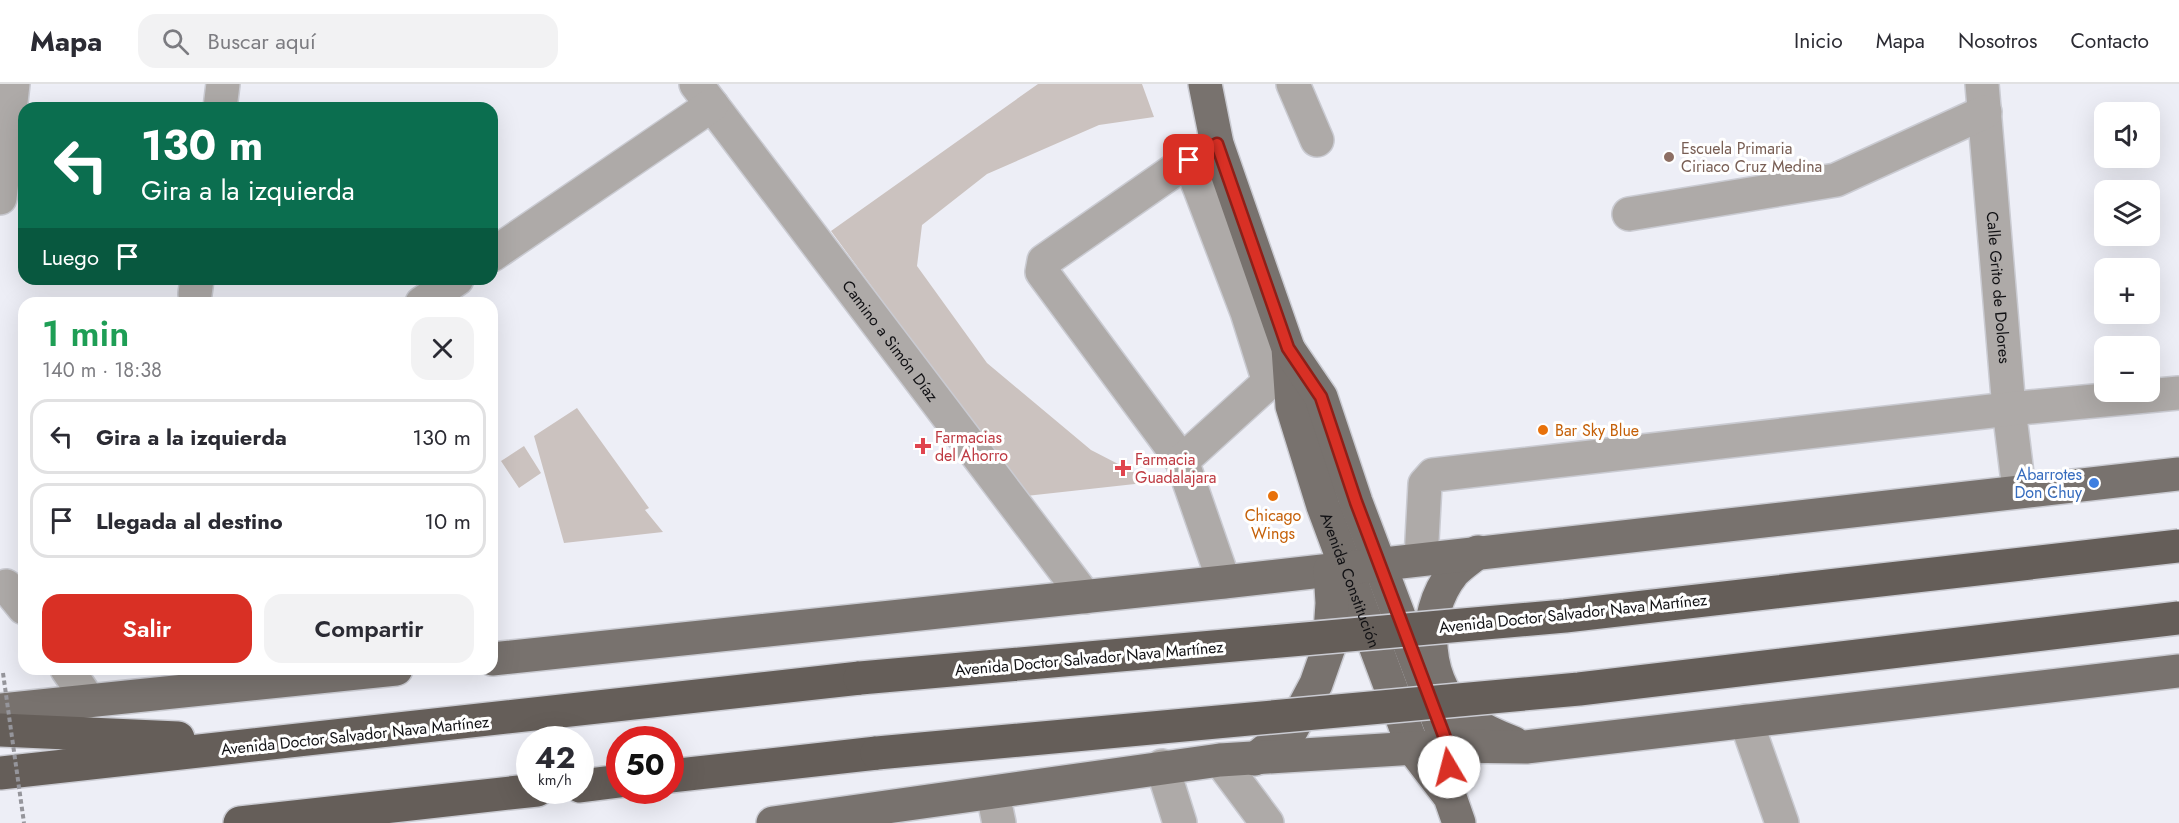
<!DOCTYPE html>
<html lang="es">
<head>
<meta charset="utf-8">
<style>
  body { margin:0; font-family:Jost,sans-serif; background:#f2f2f3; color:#2b2b33; height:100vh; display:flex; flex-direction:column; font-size:22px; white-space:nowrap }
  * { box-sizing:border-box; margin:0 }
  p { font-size:20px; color:#7c7c81 }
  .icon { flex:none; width:33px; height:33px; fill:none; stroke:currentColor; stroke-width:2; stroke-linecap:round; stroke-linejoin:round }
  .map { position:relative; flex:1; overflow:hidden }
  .drawer { position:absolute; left:18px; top:213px; width:480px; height:378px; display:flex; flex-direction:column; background:#fff; border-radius:18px; box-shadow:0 6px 24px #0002 }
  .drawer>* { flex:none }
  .top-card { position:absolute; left:18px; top:18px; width:480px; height:183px; border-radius:18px; box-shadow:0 6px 24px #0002; background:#0b6e4f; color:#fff; overflow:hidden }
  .buttons { position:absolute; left:2094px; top:18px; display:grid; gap:12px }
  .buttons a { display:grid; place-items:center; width:66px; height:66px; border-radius:12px; background:#fff; box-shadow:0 6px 24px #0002; font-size:30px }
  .speed { position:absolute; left:516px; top:642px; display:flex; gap:12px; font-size:30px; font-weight:700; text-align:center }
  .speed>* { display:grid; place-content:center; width:78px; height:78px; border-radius:50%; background:#fff; box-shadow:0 6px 24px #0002; line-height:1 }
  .speed small { font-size:15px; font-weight:400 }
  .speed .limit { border:9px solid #d22; background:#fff; color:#111 }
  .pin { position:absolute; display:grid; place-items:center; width:51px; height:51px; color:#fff; margin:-26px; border-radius:12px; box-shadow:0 3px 9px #0006 }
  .me { position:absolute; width:66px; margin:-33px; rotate:352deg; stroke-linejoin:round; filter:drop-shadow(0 0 4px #0008) }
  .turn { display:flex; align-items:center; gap:21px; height:126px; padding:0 24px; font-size:27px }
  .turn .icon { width:78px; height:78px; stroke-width:2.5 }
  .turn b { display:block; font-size:42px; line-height:51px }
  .then { display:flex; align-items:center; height:57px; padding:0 24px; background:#0003; gap:12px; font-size:22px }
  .round { display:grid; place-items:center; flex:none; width:63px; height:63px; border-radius:18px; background:#f2f2f3 }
  .overview { display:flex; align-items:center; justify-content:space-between; height:102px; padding:0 24px }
  h1 { font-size:36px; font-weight:600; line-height:45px; color:#1e9e55 }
  .button { display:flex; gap:12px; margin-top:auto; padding:12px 24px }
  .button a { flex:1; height:69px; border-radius:18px; background:#d93025; color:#fff; font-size:24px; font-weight:600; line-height:69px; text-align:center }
  .button a+a { background:#f2f2f3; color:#2b2b33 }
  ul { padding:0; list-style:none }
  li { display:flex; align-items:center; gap:18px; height:75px; margin:0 12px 9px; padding:0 12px; border:3px solid #e1e1e2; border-radius:18px }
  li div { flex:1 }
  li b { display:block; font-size:22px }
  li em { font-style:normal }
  header { display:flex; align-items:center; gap:36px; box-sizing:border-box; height:84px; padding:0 30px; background:#fff; border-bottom:2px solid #e1e1e2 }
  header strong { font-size:28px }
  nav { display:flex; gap:33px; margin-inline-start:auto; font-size:21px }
  .search { width:420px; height:54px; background:#f2f2f3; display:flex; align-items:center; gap:15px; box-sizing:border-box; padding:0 21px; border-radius:18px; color:#7c7c81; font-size:22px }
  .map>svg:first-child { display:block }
</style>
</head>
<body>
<header>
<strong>Mapa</strong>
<div class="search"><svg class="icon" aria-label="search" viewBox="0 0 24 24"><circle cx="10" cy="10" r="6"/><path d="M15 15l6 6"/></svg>Buscar aquí</div>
<nav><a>Inicio</a><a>Mapa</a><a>Nosotros</a><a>Contacto</a></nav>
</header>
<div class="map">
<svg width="2179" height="739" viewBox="0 0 2179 739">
  <rect width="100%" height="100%" fill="#edeef6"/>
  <path fill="#cbc2bf" d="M1038 0H1142L1154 33 1099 41 987 90 922 141 917 182 987 279 1091 366 1153 398 1026 412 831 147Z
    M577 324 649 424 645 426 663 448 564 459 534 352Z
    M524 362 541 389 519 404 501 377Z"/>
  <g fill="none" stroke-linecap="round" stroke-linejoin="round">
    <defs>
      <g id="minor">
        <path id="s1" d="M696 0 1085 513"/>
        <path d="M1293 0 1317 56"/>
        <path id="s2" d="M1982 0 2009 325 2019 406"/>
        <path d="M220 24 223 0"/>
        <path d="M1217 60 1189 76 1044 177 1042 188 1182 377 1224 498"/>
        <path d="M0 114 13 0"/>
        <path d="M1629 130 1836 96 1985 28"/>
        <path d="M492 171 712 21"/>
        <path d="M195 210 197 195"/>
        <path d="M422 219 457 195"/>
        <path d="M1182 377 1269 298 1247 228 1189 76"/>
        <path d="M1421 475 1425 400 1433 391 2009 325 2179 309"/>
        <path d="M6 502 24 524"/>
        <path d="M67 585 89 617"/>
        <path d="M1746 637 1782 739"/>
        <path d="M1220 676 1267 739"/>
        <path d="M1162 682 1180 739"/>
        <path d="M993 710 999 739"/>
      </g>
      <g id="major">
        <path id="s3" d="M1205 0 1217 60 1288 264 1292 322 1323 422 1414 666 1450 713 1459 739"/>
        <path d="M1289 266 1321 313 1356 418 1448 662 1449 683"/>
        <path d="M1478 468C1470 475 1460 481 1453 489 1419 531 1424 603 1468 636 1482 646 1498 653 1514 659"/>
        <path d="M492 575 1224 498 2179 390"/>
        <path d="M0 626 396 585"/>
        <path d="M1255 675 1292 645 1316 600 1329 563 1332 519 1330 486"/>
        <path d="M773 739 1220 676 1448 662 1526 663 2179 587"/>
      </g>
      <path id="highway" d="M0 646 178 654
        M0 689 860 594
        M670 692 877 669
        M580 702 620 697
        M240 739 537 706"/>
    </defs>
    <use href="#minor" stroke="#cacbd2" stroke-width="36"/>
    <use href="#major" stroke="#cacbd2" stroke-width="36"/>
    <use href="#highway" stroke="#cacbd2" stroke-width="36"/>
    <use href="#minor" stroke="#aeaaa8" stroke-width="33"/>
    <use href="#major" stroke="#78726e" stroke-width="33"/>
    <use href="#highway" stroke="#655e59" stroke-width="33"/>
    <defs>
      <path id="highway-bridge" d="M860 594 1565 532 2179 462
        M877 669 1579 605 2179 534"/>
    </defs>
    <use href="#highway-bridge" stroke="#cacbd2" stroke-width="36" stroke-linecap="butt"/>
    <path stroke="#95959b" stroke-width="4" stroke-dasharray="4.5 3" stroke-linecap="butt" d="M3 589 24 739"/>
    <use href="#highway-bridge" stroke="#655e59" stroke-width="33"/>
  </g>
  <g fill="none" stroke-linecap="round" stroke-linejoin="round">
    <defs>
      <path id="route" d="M1189 76 1217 60 1288 264 1321 313 1356 418 1448 662 1449 683"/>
    </defs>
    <use href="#route" stroke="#8d1f18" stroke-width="15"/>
    <use href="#route" stroke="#d93025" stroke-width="10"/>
  </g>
  <circle fill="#8d6e63" stroke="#fff" stroke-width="2" cx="1669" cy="73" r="6"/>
  <g fill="#e8710a" stroke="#fff" stroke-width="2">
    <circle cx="1543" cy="346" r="6"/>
    <circle cx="1273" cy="412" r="6"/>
  </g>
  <g fill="#e0444e" stroke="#fff" stroke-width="2">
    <path d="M920 353h6v6h6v6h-6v6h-6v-6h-6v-6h6z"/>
    <path d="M1120 375h6v6h6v6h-6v6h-6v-6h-6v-6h6z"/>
  </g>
  <circle fill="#3f7fe0" stroke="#fff" stroke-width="2" cx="2094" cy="399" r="6"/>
  <g text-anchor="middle" stroke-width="6" stroke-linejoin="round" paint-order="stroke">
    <g font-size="16" fill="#785e54" stroke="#fff" text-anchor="start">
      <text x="1681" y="70">Escuela Primaria<tspan x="1681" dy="18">Ciriaco Cruz Medina</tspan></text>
    </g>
    <g font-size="16" fill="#111114" stroke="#fff">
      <text dy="6" stroke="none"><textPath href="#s2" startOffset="204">Calle Grito de Dolores</textPath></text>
      <text dy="6" stroke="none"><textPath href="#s1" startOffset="322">Camino a Simón Díaz</textPath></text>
      <text dy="6" stroke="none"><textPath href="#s3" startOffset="519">Avenida Constitución</textPath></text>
      <text transform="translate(1573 529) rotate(-6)" y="6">Avenida Doctor Salvador Nava Martínez</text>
      <text transform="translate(1089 574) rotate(-5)" y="6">Avenida Doctor Salvador Nava Martínez</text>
      <text transform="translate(355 651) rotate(-6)" y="6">Avenida Doctor Salvador Nava Martínez</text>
    </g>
    <g font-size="16" fill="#c56008" stroke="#fff" text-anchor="start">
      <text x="1555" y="352">Bar Sky Blue</text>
      <text x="1273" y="437" text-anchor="middle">Chicago<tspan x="1273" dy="18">Wings</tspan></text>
    </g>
    <g font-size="16" fill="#be3a42" stroke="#fff" text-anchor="start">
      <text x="935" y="359">Farmacias<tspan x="935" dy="18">del Ahorro</tspan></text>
      <text x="1135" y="381">Farmacia<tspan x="1135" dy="18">Guadalajara</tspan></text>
    </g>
    <g font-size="16" fill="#366cbe" stroke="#fff" text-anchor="end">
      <text x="2082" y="396">Abarrotes<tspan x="2082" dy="18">Don Chuy</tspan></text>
    </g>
  </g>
</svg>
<div class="buttons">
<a><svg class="icon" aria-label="sound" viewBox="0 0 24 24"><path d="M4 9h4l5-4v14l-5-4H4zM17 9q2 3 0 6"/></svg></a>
<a><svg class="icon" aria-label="layers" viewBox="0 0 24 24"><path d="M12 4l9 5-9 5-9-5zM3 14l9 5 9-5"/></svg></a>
<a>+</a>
<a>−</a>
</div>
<div class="speed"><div>42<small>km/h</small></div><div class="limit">50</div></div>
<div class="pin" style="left:1189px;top:76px;background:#d93025"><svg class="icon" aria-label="arrive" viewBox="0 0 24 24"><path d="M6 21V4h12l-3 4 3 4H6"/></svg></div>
<svg class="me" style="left:1449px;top:683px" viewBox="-20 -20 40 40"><circle r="19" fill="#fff"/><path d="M0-13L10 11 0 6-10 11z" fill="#d93025"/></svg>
<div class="top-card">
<div class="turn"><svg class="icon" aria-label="left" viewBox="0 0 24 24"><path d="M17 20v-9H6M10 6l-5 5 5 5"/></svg><div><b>130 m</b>Gira a la izquierda</div></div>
<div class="then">Luego<svg class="icon" aria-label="arrive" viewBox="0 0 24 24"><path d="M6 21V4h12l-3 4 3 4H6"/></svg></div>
</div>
<section class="drawer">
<div class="overview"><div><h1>1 min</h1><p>140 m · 18:38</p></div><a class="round"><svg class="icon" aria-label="close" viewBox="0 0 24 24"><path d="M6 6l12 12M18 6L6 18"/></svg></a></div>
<ul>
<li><svg class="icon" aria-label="left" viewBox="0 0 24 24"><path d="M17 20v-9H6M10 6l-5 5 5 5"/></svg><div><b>Gira a la izquierda</b></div><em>130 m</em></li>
<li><svg class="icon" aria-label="arrive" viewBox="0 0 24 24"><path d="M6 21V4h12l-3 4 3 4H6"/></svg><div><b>Llegada al destino</b></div><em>10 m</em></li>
</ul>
<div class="button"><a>Salir</a><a>Compartir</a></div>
</section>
</div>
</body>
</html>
